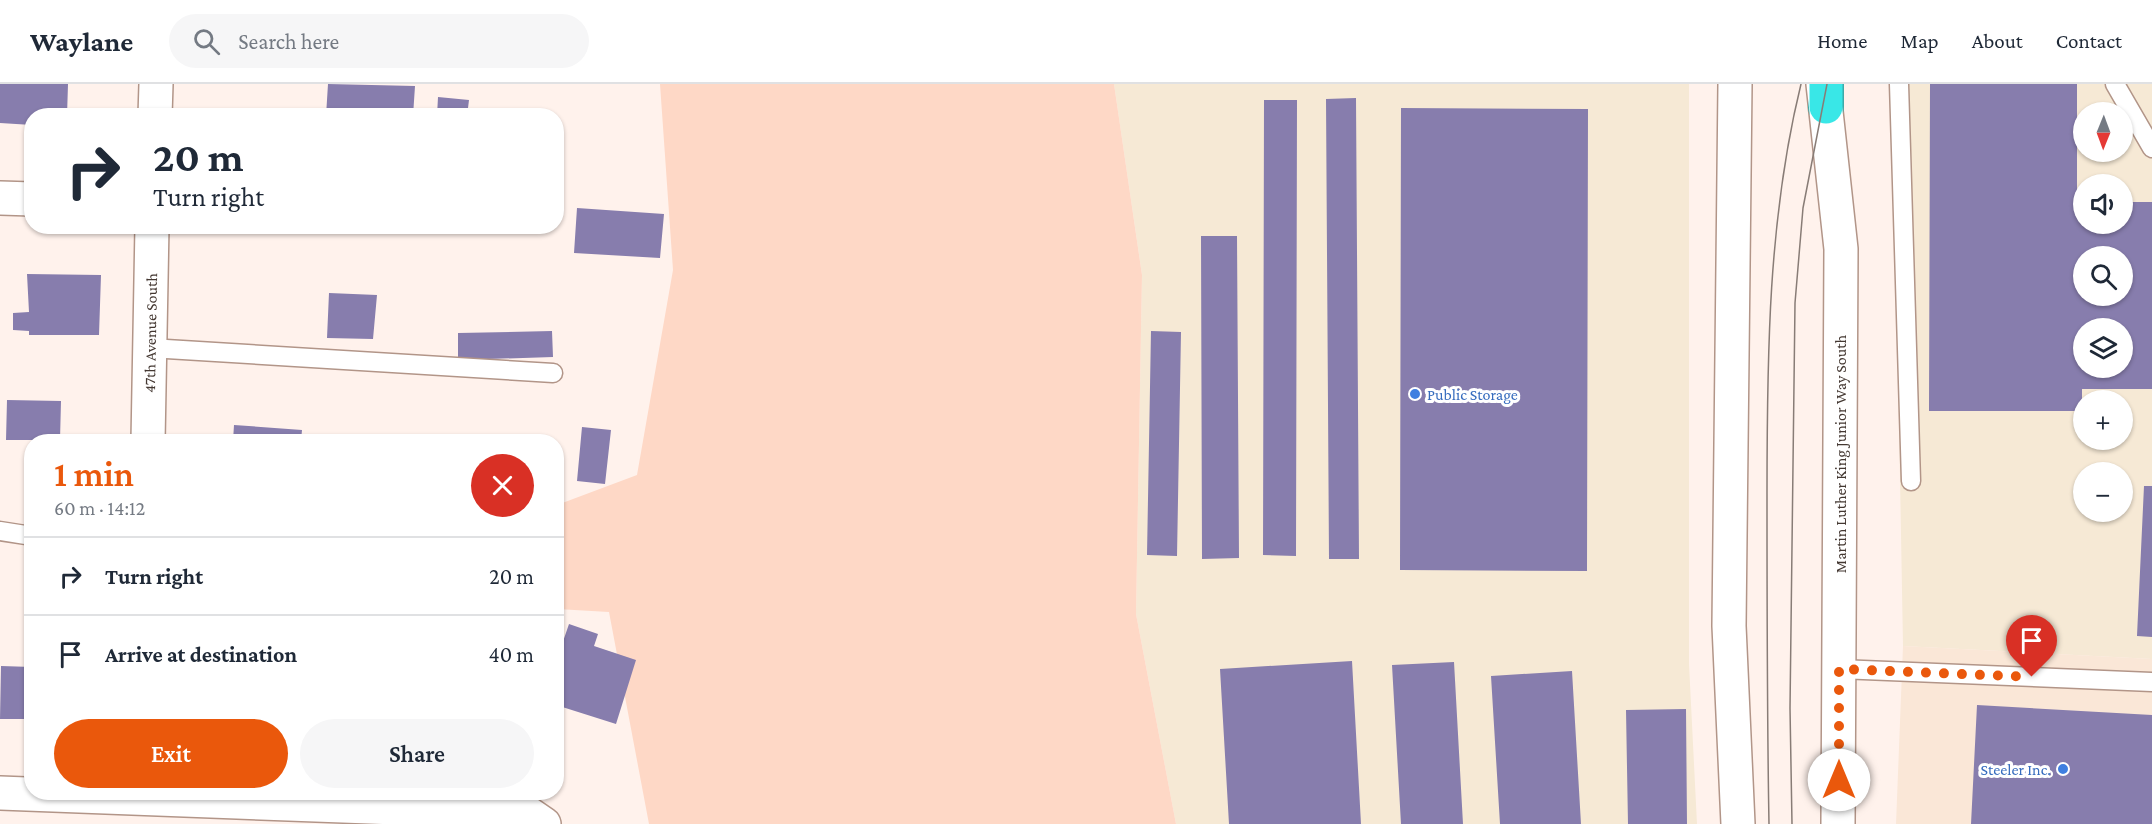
<!DOCTYPE html>
<html lang="en">
<head>
<meta charset="utf-8">
<style>
  body { margin:0; font-family:"Crimson Pro",serif; background:#f6f6f7; color:#1f2937; height:100vh; display:flex; flex-direction:column; font-size:22px; white-space:nowrap }
  * { box-sizing:border-box; margin:0 }
  p { font-size:20px; color:#747a83 }
  .icon { flex:none; width:33px; height:33px; fill:none; stroke:currentColor; stroke-width:2; stroke-linecap:round; stroke-linejoin:round }
  .map { position:relative; flex:1; overflow:hidden }
  .drawer { position:absolute; left:24px; top:350px; width:540px; height:366px; display:flex; flex-direction:column; background:#fff; border-radius:24px; box-shadow:0 2px 4px #0004 }
  .drawer>* { flex:none }
  .guide { position:absolute; left:24px; top:24px; width:540px; height:126px; border-radius:24px; box-shadow:0 2px 4px #0004; background:#fff; color:#1f2937; overflow:hidden }
  .needle { width:39px; rotate:181deg }
  .tools { position:absolute; left:2073px; top:18px; display:grid; gap:12px }
  .tools a { display:grid; place-items:center; width:60px; height:60px; border-radius:50%; background:#fff; box-shadow:0 2px 4px #0004; font-size:30px }
  .pin { position:absolute; display:grid; place-items:center; width:51px; height:51px; color:#fff; margin:-62px -26px; border-radius:50% 50% 50% 0; rotate:-45deg; box-shadow:0 0 6px #0007 }
  .pin .icon { rotate:45deg }
  .me { position:absolute; width:66px; margin:-33px; rotate:0deg; stroke-linejoin:round; filter:drop-shadow(0 0 4px #0008) }
  .turn { display:flex; align-items:center; gap:21px; height:126px; padding:0 30px; font-size:27px }
  .turn .icon { width:78px; height:78px; stroke-width:2.5 }
  .turn b { display:block; font-size:42px; line-height:51px }
  .round { display:grid; place-items:center; flex:none; width:63px; height:63px; border-radius:32px; background:#f6f6f7 }
  .summary { display:flex; align-items:center; justify-content:space-between; height:102px; padding:0 30px }
  h1 { font-size:36px; font-weight:600; line-height:45px; color:#ea580c }
  .action { display:flex; gap:12px; margin-top:auto; padding:12px 30px }
  .action a { flex:1; height:69px; border-radius:36px; background:#ea580c; color:#fff; font-size:24px; font-weight:600; line-height:69px; text-align:center }
  .action a+a { background:#f6f6f7; color:#1f2937 }
  ul { padding:0; list-style:none }
  li { display:flex; align-items:center; gap:18px; height:78px; padding:0 30px; border-top:2px solid #e0e1e3 }
  li div { flex:1 }
  li b { display:block; font-size:22px }
  li em { font-style:normal }
  header { display:flex; align-items:center; gap:36px; box-sizing:border-box; height:84px; padding:0 30px; background:#fff; border-bottom:2px solid #e0e1e3 }
  header strong { font-size:28px }
  nav { display:flex; gap:33px; margin-inline-start:auto; font-size:21px }
  .search { width:420px; height:54px; background:#f6f6f7; display:flex; align-items:center; gap:15px; box-sizing:border-box; padding:0 21px; border-radius:33px; color:#747a83; font-size:22px }
  .map>svg:first-child { display:block }
</style>
</head>
<body>
<header>
<strong>Waylane</strong>
<div class="search"><svg class="icon" aria-label="search" viewBox="0 0 24 24"><circle cx="10" cy="10" r="6"/><path d="M15 15l6 6"/></svg>Search here</div>
<nav><a>Home</a><a>Map</a><a>About</a><a>Contact</a></nav>
</header>
<div class="map">
<svg width="2152" height="740" viewBox="0 0 2152 740">
  <rect width="100%" height="100%" fill="#fff2ec"/>
  <path fill="#f6e9d5" fill-rule="evenodd" d="M1114 0H1689V580L1697 740H1176L1136 530 1142 191Z
    M1893 0H2152V575L1903 562ZM2084 28H2122V68H2084ZM2084 100H2122V140H2084ZM2084 172H2122V212H2084ZM2084 244H2122V284H2084ZM2084 316H2122V356H2084ZM2084 388H2122V428H2084Z"/>
  <path fill="#fae7d7" d="M1903 562 2152 575V740H1896Z"/>
  <path fill="#fed8c6" d="M660 0H1114L1142 191 1136 530 1176 740H649L609 528 557 525V421L637 391 673 186Z"/>
  <path fill="#877dad" fill-rule="evenodd" d="M0 0H68L67 32H32V41L0 39Z
    M328 0 415 2 413 32H326Z
    M1930 0H2077V118H2084V140H2122V118H2152V305H2082V327H1929ZM2084 172H2122V212H2084ZM2084 244H2122V284H2084Z
    M438 13 469 16 467 32H437Z
    M1356 14 1359 475H1329L1326 15Z
    M1264 16H1297L1296 472 1263 471Z
    M1401 24 1588 25 1587 487 1400 486Z
    M577 124 664 130 660 174 574 169Z
    M1201 152H1237L1239 474 1202 475Z
    M27 190 101 191 99 251H29V247L13 246V229L29 228Z
    M329 209 377 211 373 255 327 254Z
    M552 247 553 273 458 276V249Z
    M1151 247 1181 248 1177 472 1147 471Z
    M7 316 61 317 60 356H6Z
    M234 341 302 346 301 357H233Z
    M582 343 611 346 605 400 577 397Z
    M2144 402H2152V553L2137 552Z
    M569 540 598 550 594 562 636 576 616 640 556 621V578Z
    M1352 577 1361 740H1229L1220 585Z
    M1454 578 1463 740H1401L1392 581Z
    M1 582 32 583V635H0Z
    M1572 587 1581 740H1500L1491 592Z
    M1977 621 2152 631V740H1971Z
    M1686 625 1687 740H1628L1626 626Z"/>
  <g fill="none" stroke-linecap="round" stroke-linejoin="round">
    <defs>
      <path id="lane" d="M1899 0 1911 397
        M2115 0 2152 64
        M150 264 553 289
        M0 447 32 452
        M1839 585 2152 598"/>
      <g id="street">
        <path d="M155 32 156 0"/>
        <path d="M0 114 32 115"/>
        <path id="s1" d="M148 357 152 142"/>
        <path d="M0 709 528 729 544 740"/>
      </g>
      <path id="secondary" d="M1735 0 1729 542 1738 740
        M1823 0 1841 165 1838 740"/>
      <path id="highway" d="M1826 23V0"/>
    </defs>
    <use href="#lane" stroke="#b29588" stroke-width="21"/>
    <use href="#street" stroke="#b29588" stroke-width="36"/>
    <use href="#secondary" stroke="#b29588" stroke-width="36"/>
    <use href="#highway" stroke="#3daaa8" stroke-width="36"/>
    <use href="#lane" stroke="#fff" stroke-width="18"/>
    <use href="#street" stroke="#fff" stroke-width="33"/>
    <use href="#secondary" stroke="#fff" stroke-width="33"/>
    <use href="#highway" stroke="#39e7e7" stroke-width="33"/>
    <path stroke="#887c76" stroke-width="1.5" d="M1769 740C1767 630 1767 520 1767 410 1767 273 1768 134 1801 0
      M1792 740 1790 624 1795 219 1803 124 1827 0"/>
  </g>
  <g fill="none" stroke-linecap="round" stroke-linejoin="round">
    <path stroke="#ea580c" stroke-width="10" stroke-dasharray="0 18" d="M1839 696V585L2032 593"/>
  </g>
  <g fill="#3f7fe0" stroke="#fff" stroke-width="2">
    <circle cx="1415" cy="310" r="6"/>
    <circle cx="2063" cy="685" r="6"/>
  </g>
  <g text-anchor="middle" stroke-width="6" stroke-linejoin="round" paint-order="stroke">
    <g font-size="16" fill="#443832" stroke="#fff">
      <text dy="6" stroke="none"><textPath href="#s1" startOffset="108">47th Avenue South</textPath></text>
      <text transform="translate(1840 370) rotate(-90)" y="6">Martin Luther King Junior Way South</text>
    </g>
    <g font-size="16" fill="#366cbe" stroke="#fff" text-anchor="start">
      <text x="1427" y="316">Public Storage</text>
      <text x="2051" y="691" text-anchor="end">Steeler Inc.</text>
    </g>
  </g>
</svg>
<div class="tools">
<a><svg class="needle" viewBox="-14 -14 28 28"><path d="M0-13l5 13h-10z" fill="#e53935"/><path d="M0 13l5-13h-10z" fill="#747a83"/></svg></a>
<a><svg class="icon" aria-label="sound" viewBox="0 0 24 24"><path d="M4 9h4l5-4v14l-5-4H4zM17 9q2 3 0 6"/></svg></a>
<a><svg class="icon" aria-label="search" viewBox="0 0 24 24"><circle cx="10" cy="10" r="6"/><path d="M15 15l6 6"/></svg></a>
<a><svg class="icon" aria-label="layers" viewBox="0 0 24 24"><path d="M12 4l9 5-9 5-9-5zM3 14l9 5 9-5"/></svg></a>
<a>+</a>
<a>−</a>
</div>
<div class="pin" style="left:2032px;top:593px;background:#d93025"><svg class="icon" aria-label="arrive" viewBox="0 0 24 24"><path d="M6 21V4h12l-3 4 3 4H6"/></svg></div>
<svg class="me" style="left:1839px;top:696px" viewBox="-20 -20 40 40"><circle r="19" fill="#fff"/><path d="M0-13L10 11 0 6-10 11z" fill="#ea580c"/></svg>
<div class="guide">
<div class="turn"><svg class="icon" aria-label="right" viewBox="0 0 24 24"><path d="M7 20v-9h11M14 6l5 5-5 5"/></svg><div><b>20 m</b>Turn right</div></div>
</div>
<section class="drawer">
<div class="summary"><div><h1>1 min</h1><p>60 m · 14:12</p></div><a class="round" style="background:#d93025;color:#fff"><svg class="icon" aria-label="close" viewBox="0 0 24 24"><path d="M6 6l12 12M18 6L6 18"/></svg></a></div>
<ul>
<li><svg class="icon" aria-label="right" viewBox="0 0 24 24"><path d="M7 20v-9h11M14 6l5 5-5 5"/></svg><div><b>Turn right</b></div><em>20 m</em></li>
<li><svg class="icon" aria-label="arrive" viewBox="0 0 24 24"><path d="M6 21V4h12l-3 4 3 4H6"/></svg><div><b>Arrive at destination</b></div><em>40 m</em></li>
</ul>
<div class="action"><a>Exit</a><a>Share</a></div>
</section>
</div>
</body>
</html>
